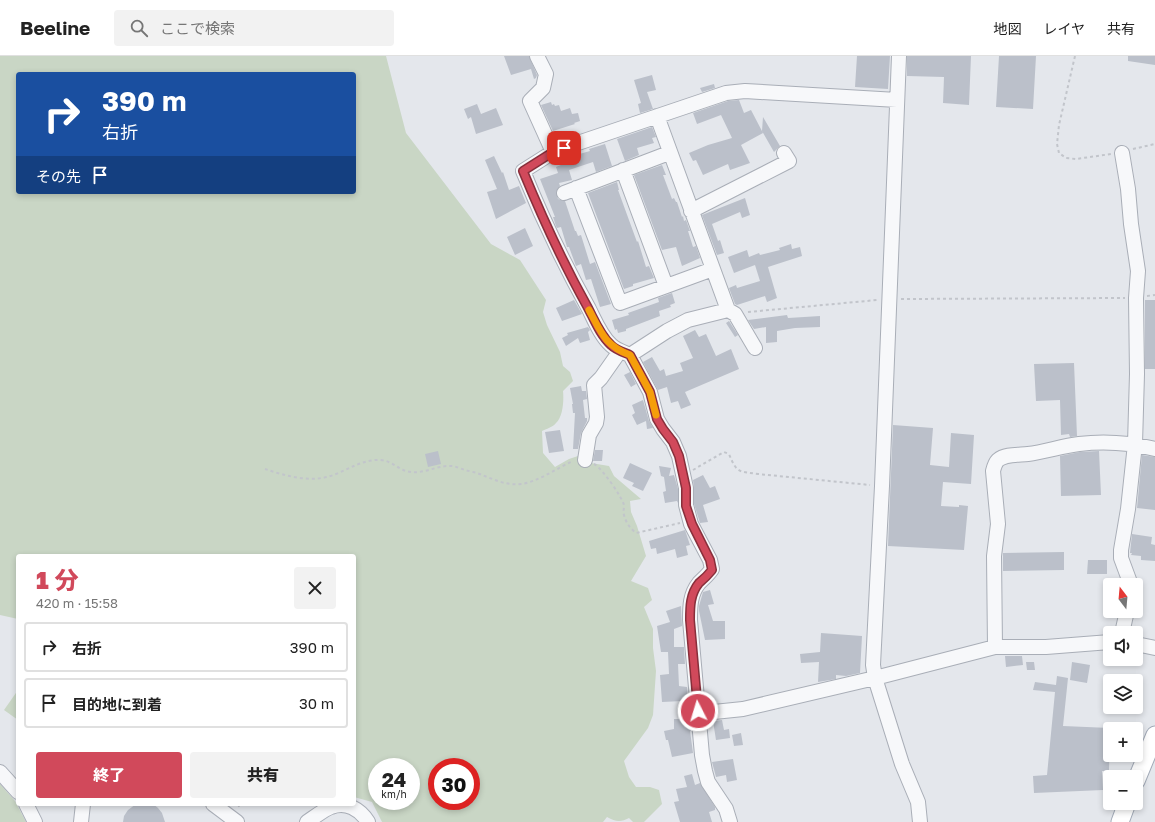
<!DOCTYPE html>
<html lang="ja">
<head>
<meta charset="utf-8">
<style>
  body { margin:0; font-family:"Golos Text","Noto Sans JP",sans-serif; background:#f2f2f2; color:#222; height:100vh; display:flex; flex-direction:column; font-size:15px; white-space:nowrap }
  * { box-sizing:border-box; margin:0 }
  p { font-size:13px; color:#767676 }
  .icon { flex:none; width:22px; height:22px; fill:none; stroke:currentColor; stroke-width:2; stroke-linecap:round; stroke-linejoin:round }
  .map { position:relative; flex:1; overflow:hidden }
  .details { position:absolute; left:16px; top:498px; width:340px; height:252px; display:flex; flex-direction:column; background:#fff; border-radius:4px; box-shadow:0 2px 6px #0003 }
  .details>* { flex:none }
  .banner { position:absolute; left:16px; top:16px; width:340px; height:122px; border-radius:4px; box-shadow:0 2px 6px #0003; background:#1a4fa0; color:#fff; overflow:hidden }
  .needle { width:26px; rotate:344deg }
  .buttons { position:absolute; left:1103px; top:522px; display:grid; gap:8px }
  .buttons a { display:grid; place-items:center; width:40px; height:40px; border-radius:4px; background:#fff; box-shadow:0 2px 6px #0003; font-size:20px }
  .speed { position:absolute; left:368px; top:702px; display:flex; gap:8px; font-size:20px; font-weight:700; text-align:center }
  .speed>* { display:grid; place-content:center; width:52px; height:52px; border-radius:50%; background:#fff; box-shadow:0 2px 6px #0003; line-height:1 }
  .speed small { font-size:10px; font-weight:400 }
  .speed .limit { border:6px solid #d22; background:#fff; color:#111 }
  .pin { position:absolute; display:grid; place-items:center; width:34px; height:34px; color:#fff; margin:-17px; border-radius:8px; box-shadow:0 2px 6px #0006 }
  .me { position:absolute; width:44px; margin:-22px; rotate:355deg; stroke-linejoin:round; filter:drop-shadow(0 0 3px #0008) }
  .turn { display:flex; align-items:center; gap:14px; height:84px; padding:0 20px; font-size:18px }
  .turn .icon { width:52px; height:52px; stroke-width:2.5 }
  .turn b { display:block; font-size:28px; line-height:34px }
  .then { display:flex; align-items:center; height:38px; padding:0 20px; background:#0003; gap:8px; font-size:15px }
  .round { display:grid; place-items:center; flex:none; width:42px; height:42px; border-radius:4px; background:#f2f2f2 }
  .headline { display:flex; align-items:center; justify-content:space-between; height:68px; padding:0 20px }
  h1 { font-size:24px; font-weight:800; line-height:30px; color:#d1495b }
  .primary-button { display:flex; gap:8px; margin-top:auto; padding:8px 20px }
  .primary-button a { flex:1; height:46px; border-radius:4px; background:#d1495b; color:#fff; font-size:16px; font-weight:800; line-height:46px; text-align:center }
  .primary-button a+a { background:#f2f2f2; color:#222 }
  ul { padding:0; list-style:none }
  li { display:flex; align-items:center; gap:12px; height:50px; margin:0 8px 6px; padding:0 12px; border:2px solid #e0e0e0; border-radius:4px }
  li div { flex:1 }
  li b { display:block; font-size:15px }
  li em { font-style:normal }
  header { display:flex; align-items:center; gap:24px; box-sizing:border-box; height:56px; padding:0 20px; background:#fff; border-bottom:1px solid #e0e0e0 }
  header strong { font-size:19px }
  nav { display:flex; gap:22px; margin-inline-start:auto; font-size:14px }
  .search { width:280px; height:36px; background:#f2f2f2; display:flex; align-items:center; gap:10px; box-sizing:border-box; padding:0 14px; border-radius:4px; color:#767676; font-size:15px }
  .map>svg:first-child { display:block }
</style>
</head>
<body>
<header>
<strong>Beeline</strong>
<div class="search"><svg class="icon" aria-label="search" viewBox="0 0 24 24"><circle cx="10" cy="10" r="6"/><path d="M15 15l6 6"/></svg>ここで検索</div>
<nav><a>地図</a><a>レイヤ</a><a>共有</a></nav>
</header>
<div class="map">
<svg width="1155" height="766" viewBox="0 0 1155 766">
  <rect width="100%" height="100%" fill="#e4e7ec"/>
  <path fill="#c9d6c5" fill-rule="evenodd" d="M0 0H386L406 77 491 188 520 204 546 244 543 256 547 269 560 296 563 310 570 316 573 325 563 335C564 344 563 361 556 367 553 371 546 373 542 375L543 397 555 411 569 403 584 398 591 407 609 410 614 420 641 443 630 445 631 456 637 470 646 500 631 525 648 532 652 544 644 551 653 573V592L656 615 653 659 648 672 624 705 629 721 636 731H650L659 734 662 748 644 766H633L629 762C621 766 616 766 607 761L603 766H382L372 746 354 741V500H18V563L0 559ZM18 18H354V136H18ZM377 711H411V745H377ZM437 711H471V745H437Z
    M18 634V664L4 654Z
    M0 728 15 745 26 766H0Z"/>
  <path fill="#bbc0ca" d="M504 0H529L537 19 536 22 534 23 531 13 511 19Z
    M857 0H890L888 33 855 31Z
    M907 0H971L969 49 943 47 944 21 907 20Z
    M999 0H1036L1033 53 996 51Z
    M1128 0H1155V9L1128 5Z
    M652 19 656 34 647 36 653 53 640 57 638 48 641 47 634 24Z
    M714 28 715 32 702 36 700 32Z
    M739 44 744 57 751 54 763 77 741 89 750 107 730 114 728 108 703 119 696 104 693 105 689 97 708 89 732 82 721 59 697 68 693 57 728 45Z
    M551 46 552 49 554 48 555 50 559 49 561 55 570 52 572 58 578 57 580 65 574 67 575 68 553 75 541 49Z
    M477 48 481 58 496 52 503 69 476 78 471 61 468 63 464 53Z
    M763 61 780 90 774 96 762 75Z
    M652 71 656 81 652 82 654 87 637 92 639 99 625 105 617 83Z
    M605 88 612 110 596 116 593 106 569 114 572 124 559 127 560 130 556 136 558 143 565 145 575 175H576L578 180 581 179 590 208 595 206 611 248 600 251 591 223 586 224 581 208 576 210 569 191H567L561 171 557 172 556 170 553 161H555L540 123 558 117 556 111 561 109V108L578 103 576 99 590 95 589 93Z
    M494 100 502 117 503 116 509 134 519 130 526 147 496 163 487 136 497 133 485 104Z
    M662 109 666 119H663L672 143 674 142 676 146H677L682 161 683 160 684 165 686 164 690 175H688L693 191 696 190 700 202 682 210 676 191 662 194 634 119Z
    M617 126 619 134H618L637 186 638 185 646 211 649 210 654 222 633 228V230L624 233 588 137Z
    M745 142 750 159 742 162 740 156 712 168 718 185 720 184 724 197 717 199 702 159Z
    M525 172 533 190 515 199 507 181Z
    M791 188 792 193 800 191 802 200 768 211 777 242 767 246 765 240 737 249 735 248 729 232 736 229 737 232 760 225 755 209 734 217 728 201 747 194 749 201 759 197 760 199 780 194 779 192Z
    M672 237 675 247 670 249 671 251 659 255 660 260 626 273V275L618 277 617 273 615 274 612 264 629 259 628 257 659 246 658 242Z
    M574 244 582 258 562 265 556 252Z
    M1145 244H1155V313H1145Z
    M787 259 788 262 820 260V271L795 272 777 275V286L766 287V271L754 273 748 264Z
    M729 265 738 279 735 281 726 267Z
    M588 271 590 274 588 276 590 284 580 287 578 282 566 290 562 282 568 279 567 277Z
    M695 274 699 281 706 278 716 300 731 293 739 313 685 336 691 349 681 353 678 345 671 347 667 331 658 334 643 306 652 301 660 315 664 313 666 320 683 315 680 307 693 302 683 280Z
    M1074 307 1077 380 1070 381 1069 378 1061 379 1060 344 1036 345 1034 308Z
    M630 316 636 328 631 331 624 319Z
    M581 330 582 335H586L587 343 583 344 585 362H587V365L581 377 578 393H573L575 357H573L572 348H573L570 332Z
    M643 344 649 365 653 372 647 373 646 365 637 369 632 359 635 357 632 349Z
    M893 369 933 372 930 409 949 411 951 377 974 379 971 428 943 426 941 450 959 451V449L968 450 964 494 888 490Z
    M560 374 564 395 549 397 545 376Z
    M595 394H603L602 405H593Z
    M438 395 441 408 428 411 425 398Z
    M1099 395 1101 439 1061 440 1060 400 1080 396Z
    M1142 399 1155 401V454L1137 452Z
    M630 407 652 417 643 435 632 430 634 427 623 422Z
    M659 410 671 412 669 420 674 419 678 433V447L677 445 665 447 663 436 666 435 664 421 661 420Z
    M703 419 710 432 715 430 720 443 703 449 708 466 700 467 694 448V432L693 424Z
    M685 474 690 489 686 490 688 499 677 502 675 493 657 498 656 492 651 493 649 485Z
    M1132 478 1152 481 1151 488 1155 489V505L1141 504V500L1131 499 1132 497H1130Z
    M1064 496V514L1003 515V497Z
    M1088 504H1107V518H1087Z
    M710 534 714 548 708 549 713 565H725V583L705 584 699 555V550L703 536Z
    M681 550 682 570 674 573V591H684L685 608H678L679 630 687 631 691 675H690L693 697 672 701 668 684H666L664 675 674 673V663H684L683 645 662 646 660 619 669 618 668 596H661L657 570 670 566 666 555Z
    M821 577 862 580 860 617 846 620 836 619V623L818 626 819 606 801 607 800 598 820 596Z
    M1005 600H1022L1023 609 1006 611Z
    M1026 606H1034L1035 614H1027Z
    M1072 606 1090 609 1087 627 1070 624Z
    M1057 620 1068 622 1063 670 1110 672 1109 715H1102L1103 734 1034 737 1033 720 1047 719 1055 636 1033 634 1035 626 1056 629Z
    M722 664 724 674 729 673 730 682 716 684 713 665Z
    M741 677 743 689 734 690 732 679Z
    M733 703 737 724 727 726 726 719 716 721 712 706Z
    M692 718 695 729 700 727 715 751V754L709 756 712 766H680L674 746 679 745 676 733 687 731 684 720Z
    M136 748H153L158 752 162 757 165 766H123L124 760 128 754Z"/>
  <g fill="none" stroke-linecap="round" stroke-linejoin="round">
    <defs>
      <path id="minor" d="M537 0 546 18 543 32 530 45 553 96
        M899 0 882 430 873 609 875 622 902 708 918 746 920 766
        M657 60 728 254 735 258 755 292
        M1122 97 1128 133 1131 168 1138 215 1136 242 1137 318 1135 388 1128 453 1121 494V502L1131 529
        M623 114 666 230
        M576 132 620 247 713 213
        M564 137 669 97
        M691 155 789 105 784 97
        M630 299 667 275 688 264 728 254
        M585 404 589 379 596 367 597 361 594 329 601 322 620 295
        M1122 577 1127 555
        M1136 588 1155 592
        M995 591 994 500 998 468 993 415C994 411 995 407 998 404 1005 398 1019 399 1028 398 1045 396 1062 390 1079 388 1104 385 1131 387 1155 393
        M698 655 714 656 743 653 875 622 995 591H1046L1110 586
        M0 716 18 736
        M26 748 35 766
        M213 748 237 766
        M81 766 83 748
        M307 766C313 762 325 753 331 751 346 745 360 753 368 766
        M730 766 726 753 708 726 705 715 702 699 690 564C690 551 690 538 699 527 704 522 708 519 712 513L710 504 691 468 686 449V432L679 400 673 386 663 373 657 363 650 336 630 299C623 296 616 294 611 289 601 280 595 265 589 253 564 208 542 162 523 115L553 96 575 88 726 37 745 35 897 44"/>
      <path id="major" d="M1136 725 1155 679
        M1120 766 1127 747"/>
    </defs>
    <use href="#minor" stroke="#a9aeb7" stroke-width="16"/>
    <use href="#major" stroke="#a3abb8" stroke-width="19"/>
    <path stroke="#c2c5cb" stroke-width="2" stroke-dasharray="3 3" stroke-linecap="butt" d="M1075 0 1059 69 1057 88 1059 97 1066 102 1076 103 1111 98
      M1133 93 1155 88
      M1147 240 1155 239
      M901 243 1125 242
      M748 256 877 244
      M594 408C602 412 622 441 624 449 624 453 623 456 624 459 626 467 630 472 636 477L680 467
      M265 413C286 420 313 428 336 418 351 412 364 403 381 404 392 405 398 413 406 415 421 420 436 409 451 410 456 410 461 413 465 414 469 415 473 416 477 417 491 422 505 430 521 428 538 426 557 412 573 405
      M693 414 724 396 729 398C737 418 739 415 758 418L870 429
      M238 748 240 753"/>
    <use href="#minor" stroke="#f7f8fa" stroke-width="14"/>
    <use href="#major" stroke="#fff" stroke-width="17"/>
  </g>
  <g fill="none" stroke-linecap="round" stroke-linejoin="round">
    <defs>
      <path id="route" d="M564 92 553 96 523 115C542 161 563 207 587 250 594 263 600 279 611 289 616 294 623 296 630 299L650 336 657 363 663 373 673 386 679 400 686 432V450L692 468 710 504 712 514C708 519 704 523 699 527 690 538 690 551 690 564L698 655"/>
    </defs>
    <use href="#route" stroke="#882f3b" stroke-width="10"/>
    <use href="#route" stroke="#d1495b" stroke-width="7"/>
    <path stroke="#f59e0b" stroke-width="7" d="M589 254C601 276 605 290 630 299L650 336 656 359"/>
  </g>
</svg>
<div class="buttons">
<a><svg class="needle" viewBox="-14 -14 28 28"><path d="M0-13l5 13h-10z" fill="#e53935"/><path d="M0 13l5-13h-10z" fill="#767676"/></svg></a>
<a><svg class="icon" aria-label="sound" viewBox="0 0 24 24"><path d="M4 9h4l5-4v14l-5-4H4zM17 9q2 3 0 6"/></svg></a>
<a><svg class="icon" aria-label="layers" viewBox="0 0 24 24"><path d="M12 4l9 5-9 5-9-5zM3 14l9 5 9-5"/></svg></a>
<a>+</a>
<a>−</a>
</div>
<div class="speed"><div>24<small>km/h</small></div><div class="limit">30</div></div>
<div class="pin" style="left:564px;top:92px;background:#d93025"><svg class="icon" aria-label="arrive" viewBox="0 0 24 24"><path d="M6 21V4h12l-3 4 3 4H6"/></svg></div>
<svg class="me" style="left:698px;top:655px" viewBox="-20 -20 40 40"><circle r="17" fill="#d1495b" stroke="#fff" stroke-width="3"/><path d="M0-11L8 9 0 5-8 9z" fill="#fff"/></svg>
<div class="banner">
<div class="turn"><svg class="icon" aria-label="right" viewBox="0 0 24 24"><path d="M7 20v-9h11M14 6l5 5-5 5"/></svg><div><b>390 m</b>右折</div></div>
<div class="then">その先<svg class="icon" aria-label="arrive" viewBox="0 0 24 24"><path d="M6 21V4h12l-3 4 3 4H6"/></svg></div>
</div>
<section class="details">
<div class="headline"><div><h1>1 分</h1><p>420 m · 15:58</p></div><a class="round"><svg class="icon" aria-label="close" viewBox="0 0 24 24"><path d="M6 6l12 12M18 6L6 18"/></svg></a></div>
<ul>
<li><svg class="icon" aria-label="right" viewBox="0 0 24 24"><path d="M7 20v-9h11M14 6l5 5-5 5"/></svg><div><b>右折</b></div><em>390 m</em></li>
<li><svg class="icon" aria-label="arrive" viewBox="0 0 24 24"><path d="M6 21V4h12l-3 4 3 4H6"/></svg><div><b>目的地に到着</b></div><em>30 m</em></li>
</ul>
<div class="primary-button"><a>終了</a><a>共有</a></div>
</section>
</div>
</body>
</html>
